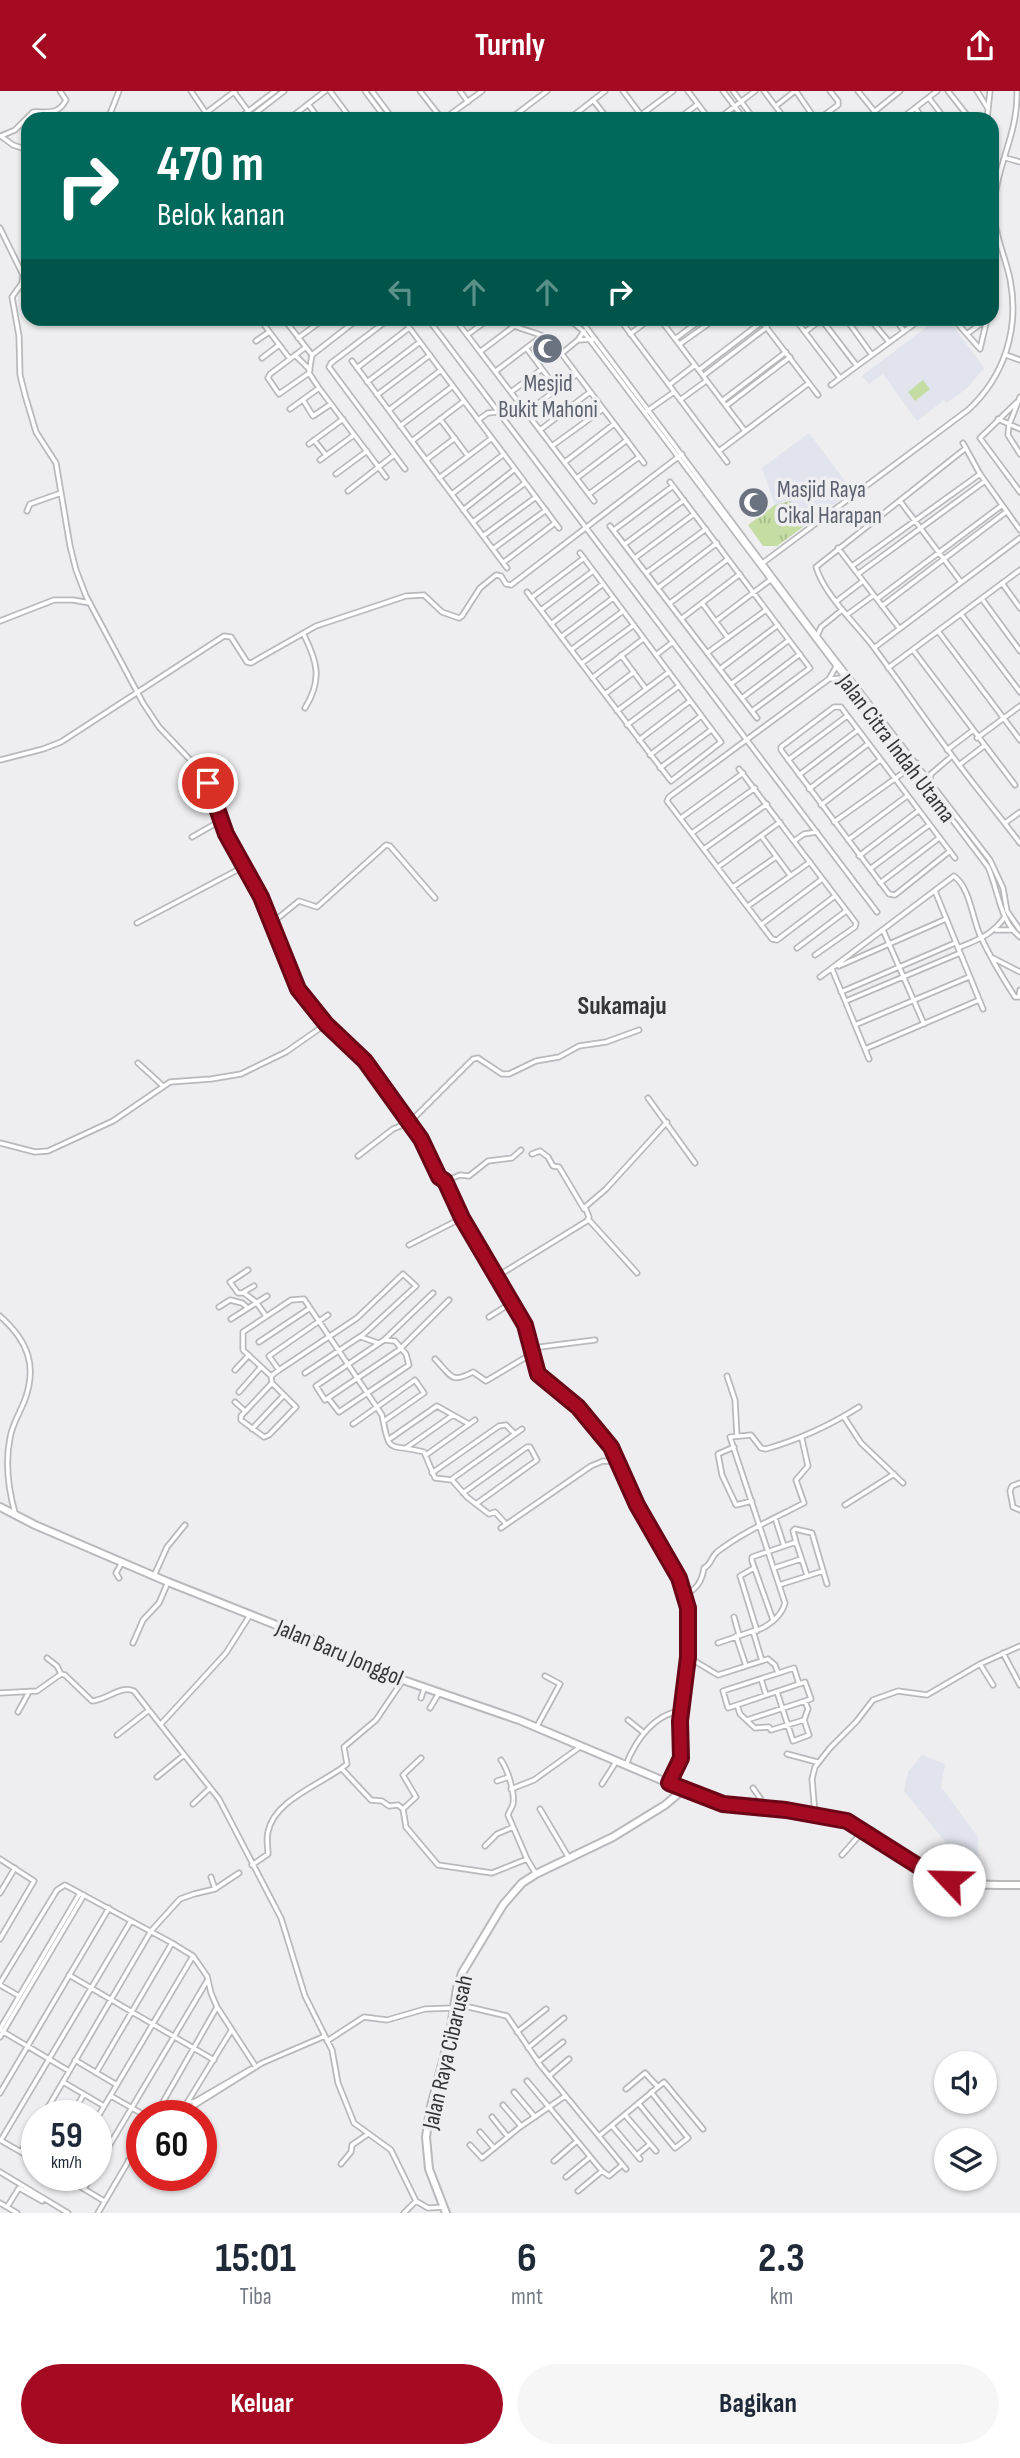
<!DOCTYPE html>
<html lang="id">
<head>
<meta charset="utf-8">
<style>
  body { margin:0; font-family:"Sofia Sans Condensed",sans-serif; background:#f6f6f7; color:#1f2937; height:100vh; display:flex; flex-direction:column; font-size:26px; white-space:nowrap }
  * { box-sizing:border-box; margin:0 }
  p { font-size:23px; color:#747a83 }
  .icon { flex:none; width:38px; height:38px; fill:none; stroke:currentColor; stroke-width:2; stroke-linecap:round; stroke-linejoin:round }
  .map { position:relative; height:2122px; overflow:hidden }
  .drawer { display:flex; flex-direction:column; background:#fff; flex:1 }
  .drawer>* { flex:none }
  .guide { position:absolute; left:21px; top:21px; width:978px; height:214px; border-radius:21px; box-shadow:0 2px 5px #0004; background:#00695c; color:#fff; overflow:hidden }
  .controls { position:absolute; left:934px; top:1960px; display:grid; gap:14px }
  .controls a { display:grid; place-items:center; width:63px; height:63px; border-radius:50%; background:#fff; box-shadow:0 2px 5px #0004; font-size:35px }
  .speed { position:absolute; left:21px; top:2009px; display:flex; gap:14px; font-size:35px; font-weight:700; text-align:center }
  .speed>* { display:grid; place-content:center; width:91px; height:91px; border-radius:50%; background:#fff; box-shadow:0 2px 5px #0004; line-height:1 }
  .speed small { font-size:18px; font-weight:400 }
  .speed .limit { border:10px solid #d22; background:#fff; color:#111 }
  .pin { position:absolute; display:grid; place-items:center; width:60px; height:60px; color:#fff; margin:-30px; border:4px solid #fff; border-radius:50%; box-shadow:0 2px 7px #0007 }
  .me { position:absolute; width:77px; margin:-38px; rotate:294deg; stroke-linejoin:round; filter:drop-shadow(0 0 5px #0008) }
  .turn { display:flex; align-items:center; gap:24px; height:147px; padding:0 21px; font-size:32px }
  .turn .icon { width:91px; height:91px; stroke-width:2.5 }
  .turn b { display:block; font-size:49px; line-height:60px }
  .lanes { display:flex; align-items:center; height:66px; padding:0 21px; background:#0003; justify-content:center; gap:35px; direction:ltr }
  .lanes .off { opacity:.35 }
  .eta { display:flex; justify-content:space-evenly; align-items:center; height:119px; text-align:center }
  .eta b { font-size:42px; font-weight:700; line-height:49px }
  .action { display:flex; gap:14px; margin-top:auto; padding:14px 21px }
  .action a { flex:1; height:80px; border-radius:42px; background:#a50a23; color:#fff; font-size:28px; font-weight:700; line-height:80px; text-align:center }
  .action a+a { background:#f6f6f7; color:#1f2937 }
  header { display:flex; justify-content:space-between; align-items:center; height:91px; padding:0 21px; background:#a50a23; color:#fff; font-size:32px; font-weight:700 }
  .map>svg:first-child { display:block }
</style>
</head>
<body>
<header><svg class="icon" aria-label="back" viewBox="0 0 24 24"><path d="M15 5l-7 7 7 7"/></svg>Turnly<svg class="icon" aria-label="share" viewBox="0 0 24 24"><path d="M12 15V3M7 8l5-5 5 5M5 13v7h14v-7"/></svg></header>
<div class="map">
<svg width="1020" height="2122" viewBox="0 0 1020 2122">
  <defs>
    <pattern id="park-tufts" width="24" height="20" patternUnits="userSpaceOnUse" patternTransform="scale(1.75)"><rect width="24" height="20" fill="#c5dca3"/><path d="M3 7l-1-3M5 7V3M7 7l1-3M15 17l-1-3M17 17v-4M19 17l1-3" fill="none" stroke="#aabd8d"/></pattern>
  </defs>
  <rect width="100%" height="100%" fill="#eeeef1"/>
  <path fill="#e1e3ed" d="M937 228H948L984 277 967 297 947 312 944 309 917 330 883 283 869 293 862 285Z
    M809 342 852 399 807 433 790 411 775 414 762 377Z
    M922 1664 945 1673 941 1696 978 1746 977 1784 946 1781 948 1754 904 1700 908 1681Z"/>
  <path fill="#c5dca3" d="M923 289 930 298 915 310 908 301Z"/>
  <path fill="url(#park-tufts)" d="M790 410 807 433 777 455H763L748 434 775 414Z"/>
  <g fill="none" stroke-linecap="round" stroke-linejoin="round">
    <defs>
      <path id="minor" d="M191 0 206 22
        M330 0 351 28
        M365 0 386 28
        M372 0 393 28
        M420 0 442 28
        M460 0 468 11
        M623 0 644 28
        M688 0 709 28
        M723 0 744 28
        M733 0 754 28
        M764 0 785 28
        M796 0 815 28
        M858 0 879 26
        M948 0 970 28
        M977 0 987 16
        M234 1 254 28
        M929 7 945 28
        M593 9 608 28
        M308 13 319 28
        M776 15 795 0
        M916 18 923 28
        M874 21 900 0
        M641 24 673 0
        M108 28 119 0
        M198 28 235 0
        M238 28 275 0
        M248 28 284 0
        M289 28 325 0
        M444 28 482 0
        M510 28 547 0
        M569 28 605 0
        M678 28 698 13
        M718 28 755 0
        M819 28 838 14V10L830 0
        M901 28 937 0
        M987 28 990 0
        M1 45 15 39 33 21C46 20 58 25 66 9L60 0
        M2 46 13 54 28 59
        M1006 67 1020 71
        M0 137 23 184 22 192 12 206 19 245 20 284 25 304 36 341 56 372 70 455 76 479 86 505 143 612 159 636 196 675 212 700 226 743 261 805 298 899 326 933 365 969 421 1048 438 1086 445 1090 462 1127 525 1234 538 1283 578 1316 611 1356 637 1414 679 1487 688 1517V1566L681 1620 679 1646 682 1667 669 1692
        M284 228 312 264 309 282 319 297 386 386
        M389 228 331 272 329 276 405 378
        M428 228 877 821
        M455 228 594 410
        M502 228C517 240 539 240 552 250L644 372
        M569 228 583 240 988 776C999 800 999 829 1020 846
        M580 228 811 537 990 769 1003 797 1007 820 1020 839
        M660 228 745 340
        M760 228 818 304
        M795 228 840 287
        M821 228 857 275
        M846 228 872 264
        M870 228 889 251
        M895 228 904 240
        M958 228V233L980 258 987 228
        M405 231 559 437
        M624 234 727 371
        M265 235 290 268
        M805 241 822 228
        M630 243 650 228
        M967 243 987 228
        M467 244 489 228
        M298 247 324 228
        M675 248 702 228
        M578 249 595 248
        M256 250 269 241
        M680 253 715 228
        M306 256 270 283 268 287 279 303 309 282
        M527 258 557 298
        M481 260 513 236
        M561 263 578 249 584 240
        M295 264 310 279
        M312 264 358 228
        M1006 264 1020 269
        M262 267 279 254
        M352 270 507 477
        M357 277 409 237
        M699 279 763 230
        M496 280 542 245
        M703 285 767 236
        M367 291 420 251
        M669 294 695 274
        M831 294 921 228
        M511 301 542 278
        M377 304 430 264
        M1020 306 1009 334 1008 344 1020 363
        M303 309 313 325 331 313
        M680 309 706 290
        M722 310 786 261
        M1017 311 980 347 1020 401
        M726 315 790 266
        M290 318 319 297
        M389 319 441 279
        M647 320 674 301
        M527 321 577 283
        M440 328 468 365
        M998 328 1020 338
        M478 329 488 322 498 321
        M400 335 453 295
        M540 339 590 301
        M314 349 326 364
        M412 350 464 310
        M963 352 980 383 1020 439
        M309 353 343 328
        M552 355 603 318
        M966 357 816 476C824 503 854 531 872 554 899 590 924 627 951 663 973 693 997 722 1020 752
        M719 360 809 292
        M320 369 354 344
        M426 369 455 347
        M565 371 614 333
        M336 383 367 360
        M439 387 492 347
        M577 387 627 349
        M670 391 810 577 752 620
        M348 400 394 364
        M452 403 504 363
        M589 403 639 366
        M900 410 961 491
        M463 419 515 378
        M27 420 30 413 61 402
        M473 431 525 392
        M610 435 757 627
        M614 439 673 395
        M483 445 536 406
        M625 453 684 409
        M838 457 899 537
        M493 458 546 419
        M635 467 694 423
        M504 471 555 432
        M764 471 968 319C1004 286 1020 238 1010 188 1004 160 990 135 995 105 1000 68 1018 40 1017 0
        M852 475 980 383
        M646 482 706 438
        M858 483 985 390
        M1002 492 1020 517
        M658 497 717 452
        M527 501 671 690 721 651 580 462
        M531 507 584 467
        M877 508 1001 415
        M982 508 1020 560
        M837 510 863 490
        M670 512 728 468
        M702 512 728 547
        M882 515 1006 421
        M541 519 593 480
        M848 523 874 504
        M961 523 1020 601
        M681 528 740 483
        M0 530 54 509H73L90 512
        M716 530 770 489
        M551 533 603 493
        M938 540 1020 649
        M304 544C318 572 322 589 305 617
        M817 545 821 536 842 519
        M561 546 613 507
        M874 557 1020 447
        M571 559 623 520
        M913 559 1015 694
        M707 562 766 519
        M621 564 646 598
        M656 564 673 551
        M582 572 634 534
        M888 577 1020 479
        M720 578 778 534
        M592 587 643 548
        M829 588 844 587
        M731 593 789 549
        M605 603 634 581
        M742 607 800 563
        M617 620 669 581
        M627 634 679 595
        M977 647 1020 615
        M639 649 690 610
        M947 659 972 640
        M650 664 701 625
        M0 669 43 658 61 651 224 545 231 546 247 571 251 572 316 535 406 505 424 504 442 521 459 527 462 525 480 497 496 484 501 485 506 493 511 494 682 363
        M788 669 847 625
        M959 674 984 655
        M660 677 711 639
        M739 678 856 832 855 836 815 864
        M799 684 858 639
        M930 689 931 683 952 665
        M809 698 868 653
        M821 714 880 669
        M681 727 743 682
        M834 731 917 672
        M1005 732 1020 721
        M692 742 755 697
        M192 746 220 730
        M762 746 790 784
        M848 749 907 705
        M794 750 804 743 817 741
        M704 758 767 713
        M950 760 895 804 889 803 781 659V656L834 616H841L955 767
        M859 765 918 720
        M718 776 780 731
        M870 778 929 734
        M880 792 939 747
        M733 796 776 766
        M935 800 983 918
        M835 805 777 849 772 848 667 710 669 706 829 588 837 574
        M748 815 810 771
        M137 832 245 775
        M272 832 299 810 317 816 386 754 390 755 435 807
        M762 833 822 788
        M883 839 924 933
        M996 839H1011
        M797 857 846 820
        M958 857C977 849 992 844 1004 827
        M993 867 1020 881
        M839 875 946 828
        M832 878 869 968
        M820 886 954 785C970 797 972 826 980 844 990 866 1002 886 1015 906H1019L1020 899
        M841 901 955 852
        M846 910 960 862
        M855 934 969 886
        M865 958 979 909
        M138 972 163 995
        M648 1007 695 1072
        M0 1052 35 1061 48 1060 113 1030 170 991 211 988 241 983 286 961 326 933
        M532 1063 540 1060 548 1066 553 1075 559 1076 584 1118
        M358 1065 393 1038 410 1031 473 968 478 967 502 983H509L536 970 559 966 579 955 606 951 639 939
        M445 1090 460 1084 469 1085 488 1070 512 1067 521 1059
        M589 1129 637 1182
        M409 1154 462 1127
        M248 1179 230 1191 238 1202H242L254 1195
        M496 1186 587 1130 589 1126 585 1116 606 1098 667 1031
        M244 1202 256 1211 266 1225
        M433 1202 384 1249 316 1295 325 1309 399 1259 449 1209
        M219 1216 230 1209 242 1212 248 1217
        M0 1225C28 1250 38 1275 24 1311 19 1323 12 1334 10 1347 5 1372 8 1397 15 1422
        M489 1226 511 1212
        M231 1228 267 1205
        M361 1246 378 1252
        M259 1251 310 1217
        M532 1257 595 1249
        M435 1268C452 1285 450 1293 473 1281L486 1290 533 1262
        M235 1279 249 1264
        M279 1279 271 1285 243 1259V1241L291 1209 304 1208 382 1324C390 1367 389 1351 424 1361L435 1387 452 1389 467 1406 489 1423 495 1421 506 1433
        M305 1282 364 1243 416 1195 403 1183 357 1227 279 1279 269 1265 328 1224
        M271 1285 272 1292 296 1316 269 1344 264 1346 241 1329V1325L272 1292
        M727 1285 735 1309 737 1345
        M239 1301 261 1276
        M328 1307 339 1321 409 1274 406 1263 395 1250 384 1249
        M235 1311 245 1320
        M844 1326 861 1352 903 1392
        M353 1333 415 1289 424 1302 384 1330
        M252 1338 284 1304
        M388 1349 437 1315 469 1333
        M734 1356 718 1363 722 1384 736 1414 752 1410
        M406 1357 453 1324
        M426 1364 475 1329
        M432 1382 499 1335 506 1334 515 1343
        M452 1388 522 1338
        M1020 1392 1012 1395 1010 1400 1013 1416 1020 1419
        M463 1402 527 1356H530L537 1369 476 1413
        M845 1414 894 1383
        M776 1430 784 1455
        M501 1437 591 1375 603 1370 618 1371
        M796 1451 793 1440 795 1438 812 1442 827 1493
        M754 1477 740 1485 757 1540
        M774 1477 801 1468
        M154 1485 167 1456 185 1434
        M119 1487 116 1482 121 1473
        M779 1494 823 1480
        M685 1504C697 1498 702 1490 704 1477 712 1473 710 1467 717 1461 743 1441 775 1427 804 1412L796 1389 808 1375 802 1348
        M734 1526 739 1544
        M773 1529 752 1470V1466L796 1451 807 1484
        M736 1545 746 1575
        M133 1552 143 1529 159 1512 168 1491
        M718 1552 753 1540
        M1003 1562 1020 1594
        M688 1566 718 1584 768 1568 775 1574 778 1582
        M47 1567 57 1575 61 1583
        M762 1570 753 1540C766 1538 782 1525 785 1512L730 1346 751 1344 761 1357 766 1358C801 1348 829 1335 859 1316
        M980 1573 993 1594
        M761 1588 766 1604
        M777 1601 793 1650 809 1644 804 1629 808 1618 805 1610
        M0 1602 37 1600 61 1583 65 1584 92 1610C107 1609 120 1594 134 1600L219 1708 281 1827 305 1905 332 1959 338 1992 354 2032 391 2059 416 2110 428 2117 444 2116
        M421 1607 424 1598
        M737 1614 740 1623 755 1637 769 1636 771 1639 804 1629
        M430 1617 439 1602
        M18 1621 29 1601
        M628 1629 644 1642
        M747 1629 811 1608 805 1591 728 1617 723 1600 794 1577 799 1593
        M161 1633 226 1562 250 1524
        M536 1637 560 1593 545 1585
        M117 1644 149 1619
        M787 1663 817 1671
        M501 1669C508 1679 515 1702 513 1713 512 1717 509 1720 508 1724L527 1768 536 1783
        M626 1674C635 1650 654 1623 681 1620
        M342 1678 371 1709 382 1710 389 1715 398 1714 403 1718 406 1736 438 1774 492 1782 527 1768
        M157 1686 184 1664
        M497 1690 509 1686
        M602 1693 616 1671
        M753 1697 767 1717
        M511 1698 534 1689 580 1656
        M193 1713 210 1697
        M403 1718 416 1706 403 1684 421 1667
        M540 1718 569 1767
        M815 1723 812 1688 815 1676 830 1657 856 1631 873 1609 898 1600 927 1604 980 1573 1020 1555
        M485 1755 497 1743 513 1736
        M842 1764 864 1739
        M0 1768 34 1790 0 1848
        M252 1774 268 1763C268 1756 266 1748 268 1741 274 1708 325 1692 347 1673L344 1656 376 1629 403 1589
        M211 1786 215 1798
        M0 1802 15 1777
        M69 1884 214 1969
        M0 1892 57 1799 65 1794 172 1852 193 1865 207 1885 211 1902 217 1916 256 1976
        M0 1894 19 1905
        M456 1913 507 1925 541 1975 626 2078
        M0 1938 80 1802
        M2 1940 69 1980
        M517 1941 546 1918
        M0 1946 84 1804
        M327 1950 364 1926 387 1929 425 1918 453 1917
        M528 1957 564 1927
        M75 1969 117 1994
        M538 1971 563 1951
        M96 1982 172 1852
        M549 1985 569 1968
        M527 1990 548 2015
        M63 1991 104 2015
        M626 1998 645 1982 658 1996
        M514 2001 535 2026
        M0 2002 109 1817
        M111 2005 146 2025
        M188 2010 194 2011 251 1978
        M639 2013 675 2057 688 2047 651 2001
        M503 2014 521 2035
        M550 2017 602 2080 609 2085 621 2075
        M625 2024 656 2060
        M43 2025 151 1840 180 1808 194 1803 215 1798 239 1782
        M71 2025 84 2003
        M155 2025 217 1916
        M179 2025 231 1940
        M184 2025 187 2019 262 1972 325 1945
        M492 2026 508 2046
        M96 2029 193 1865
        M612 2035 640 2068
        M480 2041 494 2057
        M599 2045 664 1991 703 2038
        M0 2049 37 2070
        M1 2049 131 1830
        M470 2054 482 2067 520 2036 565 2005
        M21 2061 37 2035
        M637 2064 650 2053
        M131 2066H142
        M128 2070 142 2069
        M554 2070 577 2050
        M341 2073 351 2061 352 2054 368 2043
        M96 2077 207 1890
        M0 2081 68 2122
        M61 2084 104 2110
        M566 2086 590 2066
        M19 2097 42 2110
        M84 2098 92 2084
        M578 2100 602 2080
        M0 2112 17 2122
        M7 2116 19 2097
        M98 2122 142 2047
        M404 2122 416 2110"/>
      <path id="primary" d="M0 1416 35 1434 168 1491 324 1553 403 1589 519 1629 704 1707C750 1722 801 1714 848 1731 880 1742 904 1771 934 1785 956 1795 996 1794 1020 1794
        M446 2122 429 2078 426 2046 430 2019 450 1943 457 1897 462 1882 503 1814 522 1792 536 1783 613 1746 665 1714 684 1698"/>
    </defs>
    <use href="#minor" stroke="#b9b9bc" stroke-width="7"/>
    <use href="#primary" stroke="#b9b9bc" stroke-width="10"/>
    <use href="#minor" stroke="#fff" stroke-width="3.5"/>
    <use href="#primary" stroke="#fff" stroke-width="6"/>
  </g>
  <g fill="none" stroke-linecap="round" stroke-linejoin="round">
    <defs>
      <path id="route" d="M208 692 226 743 261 806 298 898 326 933 365 970 421 1048 439 1086 445 1090 462 1127 525 1234 538 1283 578 1316 611 1356 637 1414 679 1487 688 1517V1566L680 1630 681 1667 669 1692 723 1713 786 1719 847 1730 926 1780 949 1789"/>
    </defs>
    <use href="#route" stroke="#6b0617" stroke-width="18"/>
    <use href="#route" stroke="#a50a23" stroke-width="12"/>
  </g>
  <defs>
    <symbol id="mosque-disc" viewBox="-11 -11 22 22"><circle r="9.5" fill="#6b7280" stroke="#eeeef1"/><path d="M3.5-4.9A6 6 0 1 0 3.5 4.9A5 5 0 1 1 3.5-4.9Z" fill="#fff"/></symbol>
  </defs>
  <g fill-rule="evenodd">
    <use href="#mosque-disc" x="530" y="240" width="35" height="35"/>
    <use href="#mosque-disc" x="736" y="394" width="35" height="35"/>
  </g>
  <g text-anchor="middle" stroke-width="7" stroke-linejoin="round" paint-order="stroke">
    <g font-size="23" fill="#5b616d" stroke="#eeeef1">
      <text x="548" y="300">Mesjid<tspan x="548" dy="26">Bukit Mahoni</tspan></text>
      <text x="777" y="406" text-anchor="start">Masjid Raya<tspan x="777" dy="26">Cikal Harapan</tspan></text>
    </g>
    <g font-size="23" fill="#343536" stroke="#eeeef1">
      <text transform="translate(897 657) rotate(53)" y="8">Jalan Citra Indah Utama</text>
      <text transform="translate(340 1561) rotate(23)" y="8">Jalan Baru Jonggol</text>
      <text transform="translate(447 1961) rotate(-77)" y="8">Jalan Raya Cibarusah</text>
    </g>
    <g font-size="26" font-weight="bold" fill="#353637" stroke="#eeeef1">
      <text x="622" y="923">Sukamaju</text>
    </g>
  </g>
</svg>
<div class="controls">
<a><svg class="icon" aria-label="sound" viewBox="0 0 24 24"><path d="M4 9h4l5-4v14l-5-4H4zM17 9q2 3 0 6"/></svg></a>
<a><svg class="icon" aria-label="layers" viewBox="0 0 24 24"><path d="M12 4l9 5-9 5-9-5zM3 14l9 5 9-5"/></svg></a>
</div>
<div class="speed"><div>59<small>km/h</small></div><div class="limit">60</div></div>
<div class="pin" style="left:208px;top:692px;background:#d93025"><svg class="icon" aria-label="arrive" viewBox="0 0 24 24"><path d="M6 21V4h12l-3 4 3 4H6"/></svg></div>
<svg class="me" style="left:949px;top:1789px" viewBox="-20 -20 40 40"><circle r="19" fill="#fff"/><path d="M0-13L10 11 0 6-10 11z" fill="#a50a23"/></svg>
<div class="guide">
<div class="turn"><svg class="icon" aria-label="right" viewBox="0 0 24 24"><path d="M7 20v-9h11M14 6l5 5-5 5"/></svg><div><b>470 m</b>Belok kanan</div></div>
<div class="lanes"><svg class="icon off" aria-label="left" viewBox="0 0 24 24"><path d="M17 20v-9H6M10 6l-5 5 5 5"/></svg><svg class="icon off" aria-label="ahead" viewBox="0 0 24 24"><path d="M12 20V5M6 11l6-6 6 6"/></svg><svg class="icon off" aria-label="ahead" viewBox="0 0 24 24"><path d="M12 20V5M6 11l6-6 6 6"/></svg><svg class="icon" aria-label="right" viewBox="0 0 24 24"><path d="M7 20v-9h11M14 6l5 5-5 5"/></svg></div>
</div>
</div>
<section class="drawer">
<div class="eta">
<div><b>15:01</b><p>Tiba</p></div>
<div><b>6</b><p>mnt</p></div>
<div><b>2.3</b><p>km</p></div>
</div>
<div class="action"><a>Keluar</a><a>Bagikan</a></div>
</section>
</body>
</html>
